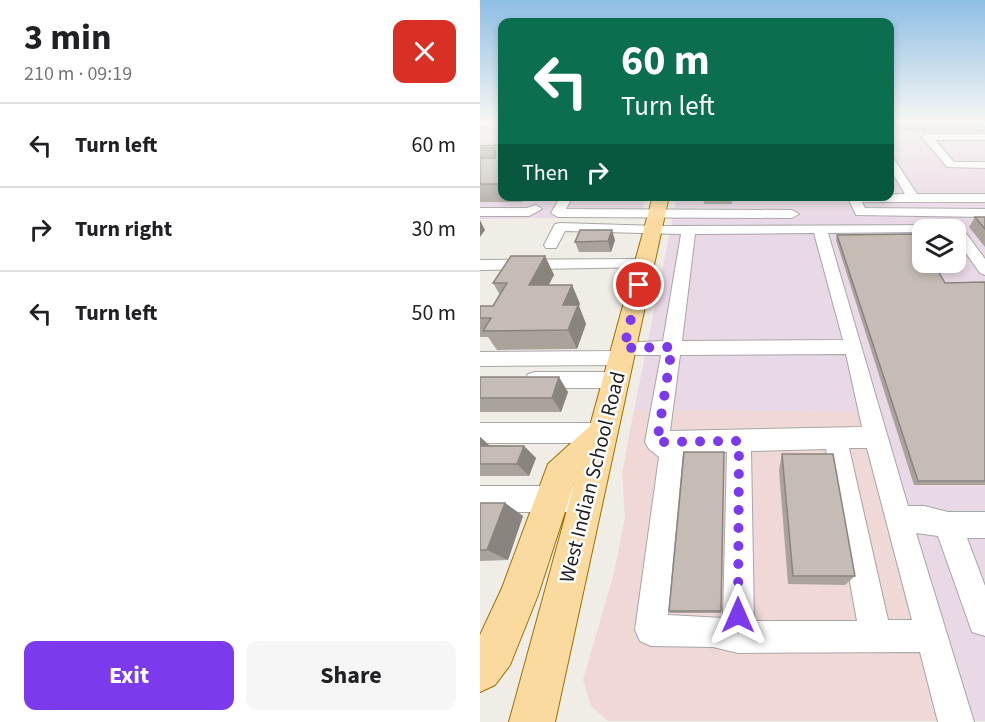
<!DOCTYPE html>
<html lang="en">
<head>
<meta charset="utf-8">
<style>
  body { margin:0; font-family:"Source Sans 3",sans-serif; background:#f6f6f6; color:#202124; height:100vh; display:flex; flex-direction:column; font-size:22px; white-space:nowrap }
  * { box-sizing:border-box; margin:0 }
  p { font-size:20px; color:#757577 }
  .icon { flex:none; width:33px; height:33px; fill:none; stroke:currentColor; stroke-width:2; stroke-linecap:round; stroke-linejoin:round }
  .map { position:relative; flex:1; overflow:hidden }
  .sheet { display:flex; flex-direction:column; background:#fff; width:480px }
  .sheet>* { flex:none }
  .hud { position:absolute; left:18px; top:18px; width:396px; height:183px; border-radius:12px; box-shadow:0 3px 9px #0003; background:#0b6e4f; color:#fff; overflow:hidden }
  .tools { position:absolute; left:432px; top:219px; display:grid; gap:12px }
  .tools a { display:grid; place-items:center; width:54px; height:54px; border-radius:12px; background:#fff; box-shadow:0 3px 9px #0003; font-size:30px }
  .pin { position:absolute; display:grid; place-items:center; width:51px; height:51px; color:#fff; margin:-26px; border:3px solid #fff; border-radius:50%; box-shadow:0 2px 6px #0007 }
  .me { position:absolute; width:66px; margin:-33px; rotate:0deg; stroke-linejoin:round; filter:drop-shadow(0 0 4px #0008) }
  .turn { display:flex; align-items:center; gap:21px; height:126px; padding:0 24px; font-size:27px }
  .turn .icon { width:78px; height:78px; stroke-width:2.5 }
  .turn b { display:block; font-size:42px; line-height:51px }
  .then { display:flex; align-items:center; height:57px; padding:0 24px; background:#0003; gap:12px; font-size:22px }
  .round { display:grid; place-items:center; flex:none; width:63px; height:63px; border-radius:12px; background:#f6f6f6 }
  .overview { display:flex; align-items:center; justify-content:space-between; height:102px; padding:0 24px }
  h1 { font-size:36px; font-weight:700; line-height:45px }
  .cta { display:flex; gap:12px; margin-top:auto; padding:12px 24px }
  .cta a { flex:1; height:69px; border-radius:12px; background:#7c3aed; color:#fff; font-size:24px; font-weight:700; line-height:69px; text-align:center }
  .cta a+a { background:#f6f6f6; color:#202124 }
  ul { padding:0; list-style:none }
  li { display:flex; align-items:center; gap:18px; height:84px; padding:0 24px; border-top:2px solid #e0e0e0 }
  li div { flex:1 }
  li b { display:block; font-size:22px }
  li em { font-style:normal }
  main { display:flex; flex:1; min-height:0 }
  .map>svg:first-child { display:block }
</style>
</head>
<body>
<main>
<section class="sheet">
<div class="overview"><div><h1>3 min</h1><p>210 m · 09:19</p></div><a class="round" style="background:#d93025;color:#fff"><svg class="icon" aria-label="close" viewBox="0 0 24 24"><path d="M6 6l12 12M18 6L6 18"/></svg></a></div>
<ul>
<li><svg class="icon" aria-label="left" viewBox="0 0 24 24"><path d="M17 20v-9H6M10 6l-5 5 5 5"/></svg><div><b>Turn left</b></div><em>60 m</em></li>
<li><svg class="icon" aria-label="right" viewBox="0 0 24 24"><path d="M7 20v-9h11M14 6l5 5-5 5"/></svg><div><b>Turn right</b></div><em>30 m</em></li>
<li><svg class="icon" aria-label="left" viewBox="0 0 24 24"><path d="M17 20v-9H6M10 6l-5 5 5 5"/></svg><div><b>Turn left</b></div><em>50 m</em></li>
</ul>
<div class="cta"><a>Exit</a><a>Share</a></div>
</section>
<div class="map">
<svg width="505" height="722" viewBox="0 0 505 722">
  <rect width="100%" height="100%" fill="#f0ede6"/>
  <path fill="#f0d8d6" d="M154 410 383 412 461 721H128L111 706 103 680 134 573 145 518 142 473Z"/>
  <path fill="#e9d8e5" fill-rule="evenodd" d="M0 122H22V196L166 197 160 217 0 219Z
    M410 122H505V721H461L383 412 154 410 197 197 410 196ZM442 230H476V262H442Z"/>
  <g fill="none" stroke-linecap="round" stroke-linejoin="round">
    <defs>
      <path id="minor" d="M447 134H505V140H455L474 162H505V168L467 167 442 137Z
        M410 158 414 159 437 194H505V202H382L385 208 505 209V217L376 215 367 196 425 194 410 169Z
        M81 196H93L86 209 312 210 319 214 312 218 78 217 71 213Z
        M56 205 62 209 49 216H0V208H47Z
        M80 223 178 226 480 225 505 259V275L500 273 476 239V230H442V232L348 233 428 506H444L468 512H505V538H487L505 586V636L492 632 458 536 436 533 494 722H458L440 652 258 653 233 647 171 646 160 641 155 630 179 457 169 449 165 442 181 355H149L151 358 148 363 141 365 0 366V352L136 351 135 348 137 343 183 341 201 234 85 231 76 248H66L64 245 75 224ZM334 233 363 340 202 341 215 234ZM366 354 382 427 190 431 200 355ZM369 448H387L432 620H408ZM346 449 377 621H274L271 451ZM203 452H247L243 618 188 615Z
        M164 259 172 264 169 267 0 270V260Z
        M55 372H136L143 374 146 380 143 386 136 388H55L48 386 45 380 48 374Z
        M0 423H123L131 426 134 433 131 440 123 443H0Z
        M0 486H107L116 490 120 499 116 508 107 512H0Z"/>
      <path id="major" d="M173 196H189L75 722H29L95 481 58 595 30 665 15 685 0 692V635L22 588 68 464 110 426Z"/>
    </defs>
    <use href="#minor" stroke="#a6a6a6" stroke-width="2"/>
    <use href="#major" stroke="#997102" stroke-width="2"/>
    <use href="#minor" fill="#fff" fill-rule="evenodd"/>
    <use href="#major" fill="#fbdaa0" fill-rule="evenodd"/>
  </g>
  <path fill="#a9a39c" d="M410 122H505V132L426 131 424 129H410Z
    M22 145V196H46L42 202H0V146Z
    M223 196H252V204H224Z
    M495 217H505V247L489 227Z
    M357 235 465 283 505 282V485H434L356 240Z
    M135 240 131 252H99L95 242Z
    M65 256 74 275 68 285H92L100 304 99 306 106 324 97 349 17 350 8 337H0V306H13L20 295 13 283Z
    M0 377 88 392 81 412H0Z
    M0 437 9 445 44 446 56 458 49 476H0Z
    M244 452 241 613H190L189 611Z
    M302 454 375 576 365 585 308 584 299 470Z
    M0 503H25L43 516 28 560 0 561Z"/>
  <path fill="#8a847f" d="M40 196H46L42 202Z
    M0 220 5 230 0 237Z
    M132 230 135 240 131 252 128 241Z
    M65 256 74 275 59 304 49 285Z
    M92 285 100 304 99 306 106 324 97 349 88 330 83 305Z
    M79 377 88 392 81 412 72 398Z
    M0 437 9 445 0 456Z
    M44 446 56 458 49 476 37 464Z
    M25 503 43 516 28 560 7 550Z"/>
  <path fill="#c5bdb5" stroke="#8a847f" stroke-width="1.5" d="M22 145V184H0V158H14L16 156 14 148H0V146Z
    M495 217H505V229Z
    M100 230H132L128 241 95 242Z
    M437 234 442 244V262H453L465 283 505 282V481H438L357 235Z
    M31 256H65L49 285H92L83 305H98L88 330 3 331 11 318H0V306H13L27 283H13Z
    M0 377H79L72 398H0Z
    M0 446H44L37 464H0Z
    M204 452H244L241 611H189Z
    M302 454H353L375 576H313Z
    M0 503H25L7 550H0Z"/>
  <linearGradient id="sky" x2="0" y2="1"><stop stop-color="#8ebee4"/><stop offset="0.55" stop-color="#f8f7f4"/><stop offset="1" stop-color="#f8f7f4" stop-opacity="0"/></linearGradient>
  <rect width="505" height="223" fill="url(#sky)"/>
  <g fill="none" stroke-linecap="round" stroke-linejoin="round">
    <path stroke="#7c3aed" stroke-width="10" stroke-dasharray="0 18" d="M159 285 144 348 192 347 177 442 259 441 258 615"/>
  </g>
  <g text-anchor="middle" stroke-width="5" stroke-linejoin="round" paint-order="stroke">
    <g font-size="21" fill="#1f1f1f" stroke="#fff">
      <text transform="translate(112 477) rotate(-76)" y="7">West Indian School Road</text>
    </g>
  </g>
</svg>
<div class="tools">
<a><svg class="icon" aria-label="layers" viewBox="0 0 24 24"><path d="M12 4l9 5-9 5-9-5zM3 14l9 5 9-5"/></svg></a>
</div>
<div class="pin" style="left:159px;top:285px;background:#d93025"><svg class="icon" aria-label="arrive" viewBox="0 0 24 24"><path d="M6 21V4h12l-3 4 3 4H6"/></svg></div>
<svg class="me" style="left:258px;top:615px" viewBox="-20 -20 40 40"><path d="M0-17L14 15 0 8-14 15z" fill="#7c3aed" stroke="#fff" stroke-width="4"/></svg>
<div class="hud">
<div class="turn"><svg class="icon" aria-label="left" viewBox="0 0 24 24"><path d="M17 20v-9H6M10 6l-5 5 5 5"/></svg><div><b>60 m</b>Turn left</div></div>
<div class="then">Then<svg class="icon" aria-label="right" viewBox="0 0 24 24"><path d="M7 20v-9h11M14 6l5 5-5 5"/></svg></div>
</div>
</div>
</main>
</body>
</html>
